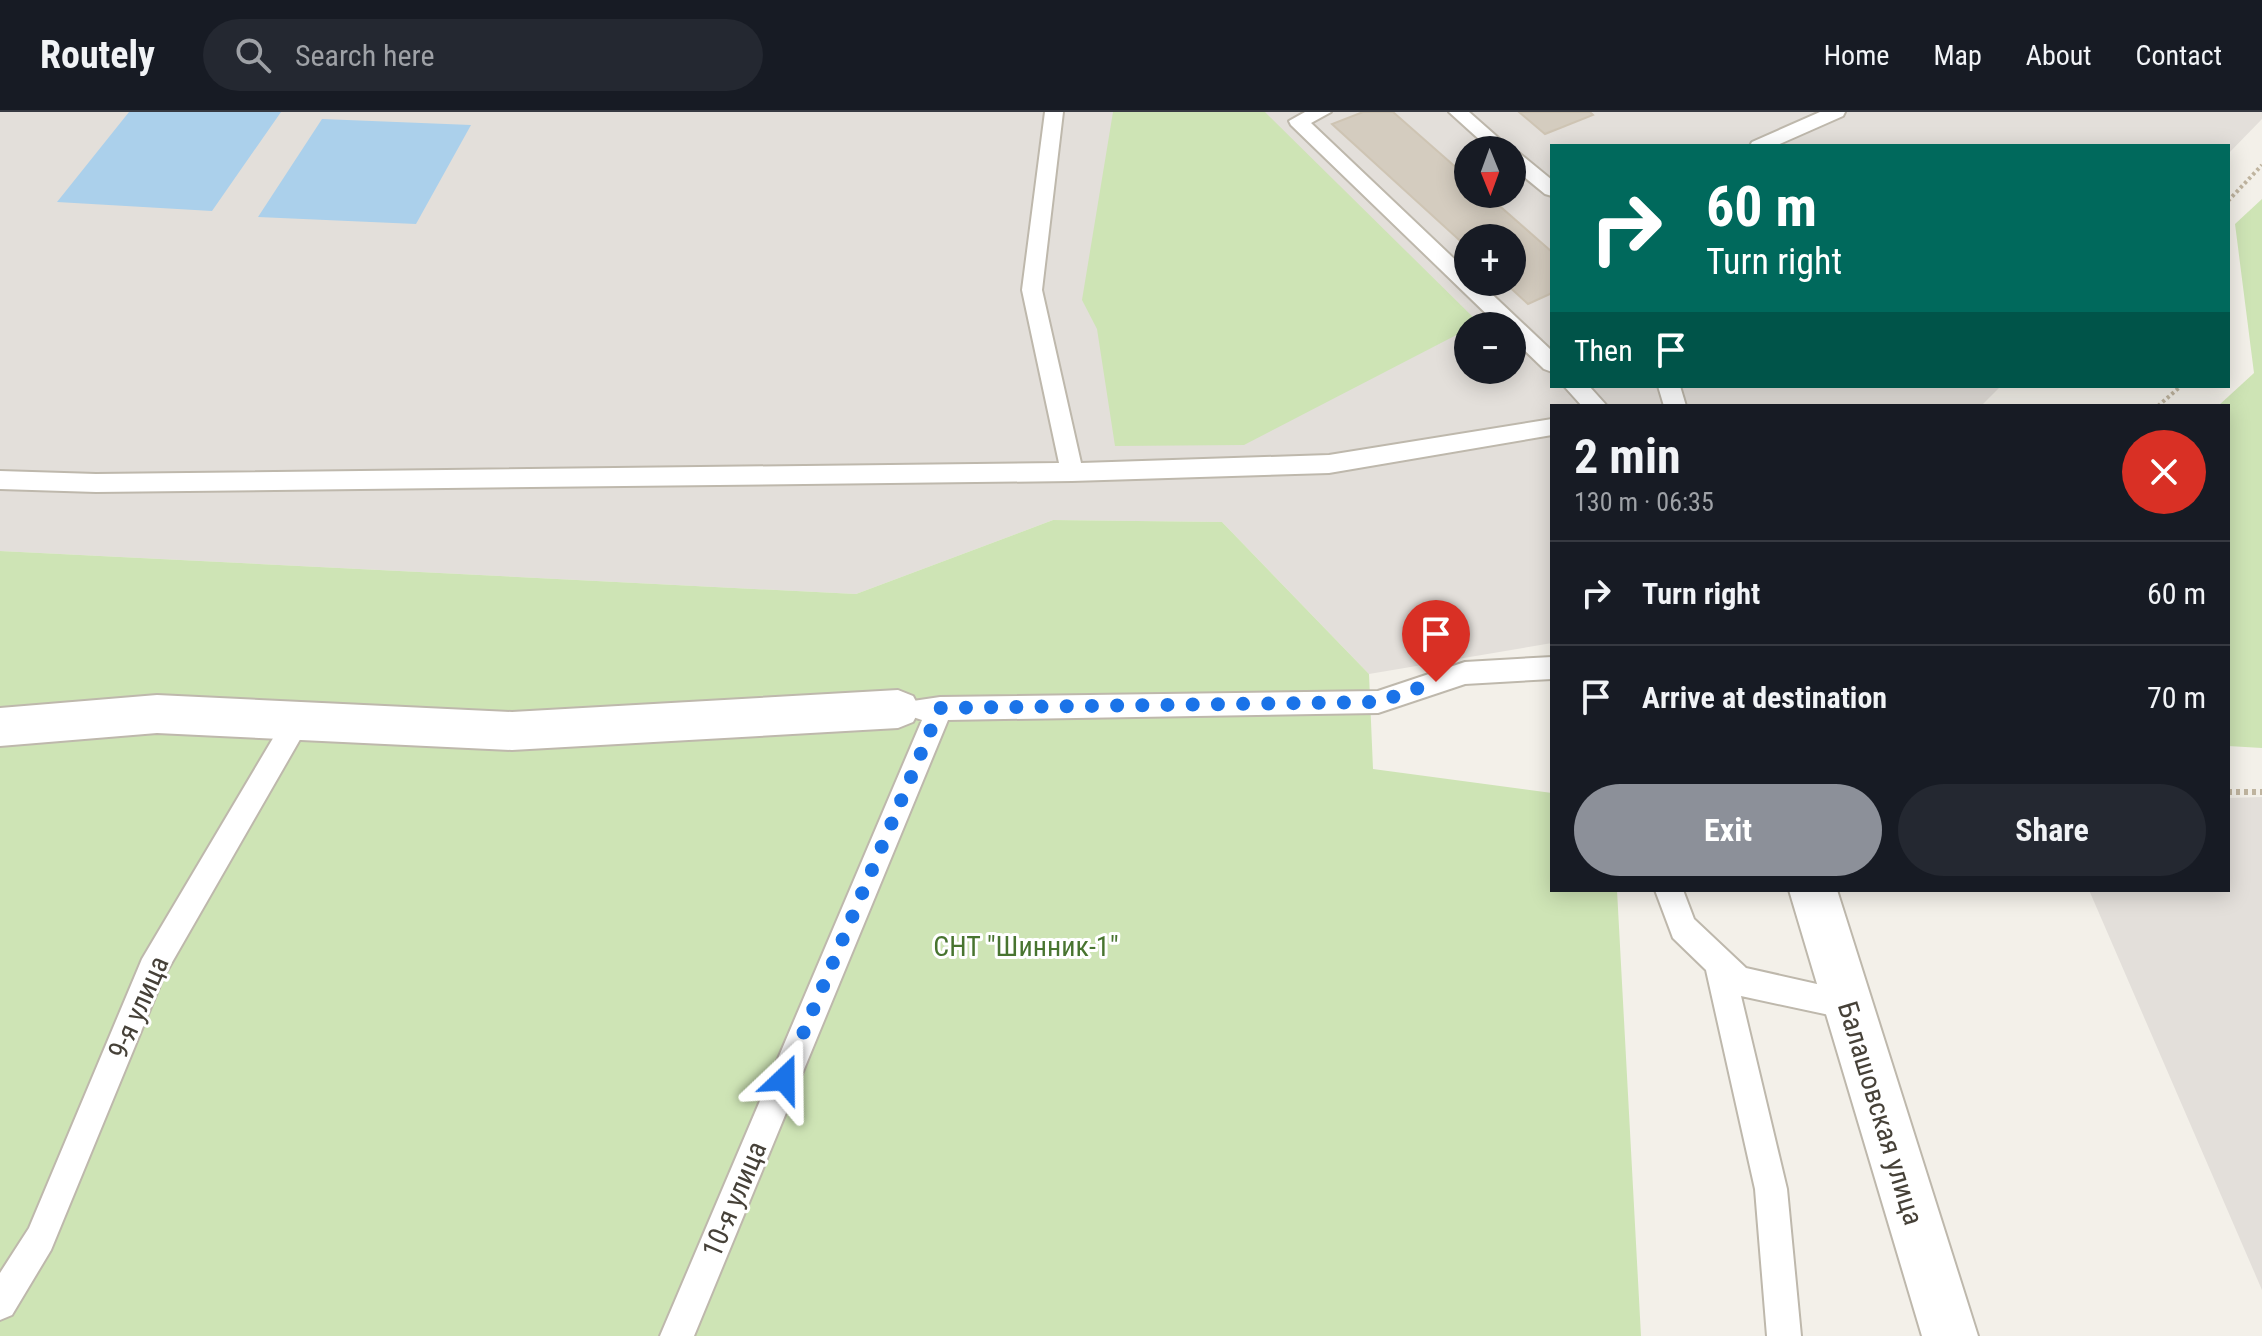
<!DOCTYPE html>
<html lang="en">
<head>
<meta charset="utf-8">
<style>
  body { margin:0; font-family:"Roboto Condensed",sans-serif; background:#242831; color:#f1f3f6; height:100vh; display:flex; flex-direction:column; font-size:30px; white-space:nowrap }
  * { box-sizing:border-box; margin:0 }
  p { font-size:26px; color:#9ea1a6 }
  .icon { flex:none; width:44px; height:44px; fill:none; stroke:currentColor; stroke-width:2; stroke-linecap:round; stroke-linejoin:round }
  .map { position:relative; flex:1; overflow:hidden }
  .side { position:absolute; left:1550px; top:292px; width:680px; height:488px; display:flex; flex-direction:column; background:#171b24; border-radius:0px; box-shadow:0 4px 20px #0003 }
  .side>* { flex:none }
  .banner { position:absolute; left:1550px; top:32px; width:680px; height:244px; border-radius:0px; box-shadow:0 4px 20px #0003; background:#00695c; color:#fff; overflow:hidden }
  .needle { width:52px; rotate:179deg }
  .controls { position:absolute; left:1454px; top:24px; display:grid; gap:16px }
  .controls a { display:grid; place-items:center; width:72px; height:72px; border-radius:50%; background:#171b24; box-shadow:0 4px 20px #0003; font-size:40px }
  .pin { position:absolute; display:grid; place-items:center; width:68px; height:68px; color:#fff; margin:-82px -34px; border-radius:50% 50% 50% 0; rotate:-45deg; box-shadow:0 0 8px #0007 }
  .pin .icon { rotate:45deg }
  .me { position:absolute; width:88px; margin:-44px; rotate:23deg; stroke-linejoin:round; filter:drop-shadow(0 0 6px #0008) }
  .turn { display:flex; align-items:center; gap:28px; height:168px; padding:0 24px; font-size:36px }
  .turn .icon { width:104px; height:104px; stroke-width:2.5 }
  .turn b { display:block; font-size:56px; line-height:68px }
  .then { display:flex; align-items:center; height:76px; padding:0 24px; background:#0003; gap:16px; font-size:30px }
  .round { display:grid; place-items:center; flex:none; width:84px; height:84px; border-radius:42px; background:#242831 }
  .summary { display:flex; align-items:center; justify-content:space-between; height:136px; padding:0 24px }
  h1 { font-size:48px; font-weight:700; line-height:60px }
  .cta { display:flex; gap:16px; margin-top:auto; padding:16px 24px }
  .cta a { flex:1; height:92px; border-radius:48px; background:#8c9099; color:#fff; font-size:32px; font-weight:700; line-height:92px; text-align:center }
  .cta a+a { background:#242831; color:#f1f3f6 }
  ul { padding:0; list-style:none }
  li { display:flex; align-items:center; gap:24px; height:104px; padding:0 24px; border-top:2px solid #363941 }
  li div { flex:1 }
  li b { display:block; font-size:30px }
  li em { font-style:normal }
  header { display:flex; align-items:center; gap:48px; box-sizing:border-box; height:112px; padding:0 40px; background:#171b24; border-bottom:2px solid #363941 }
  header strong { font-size:38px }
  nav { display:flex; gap:44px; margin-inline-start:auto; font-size:28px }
  .search { width:560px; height:72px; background:#242831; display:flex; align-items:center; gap:20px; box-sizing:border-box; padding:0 28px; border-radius:44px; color:#9ea1a6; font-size:30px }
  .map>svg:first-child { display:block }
</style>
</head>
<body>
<header>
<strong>Routely</strong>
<div class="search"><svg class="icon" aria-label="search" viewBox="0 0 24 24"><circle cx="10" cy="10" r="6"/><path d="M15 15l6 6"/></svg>Search here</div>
<nav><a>Home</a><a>Map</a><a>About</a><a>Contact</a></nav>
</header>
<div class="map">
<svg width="2262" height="1224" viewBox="0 0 2262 1224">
  <rect width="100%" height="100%" fill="#f3f0e9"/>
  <path fill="#e3dfda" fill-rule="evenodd" d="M0 0H2262V7L2228 42V34H1552V274H2001L1981 294H1552V531L1369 562 1222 410 1053 408 856 482 0 439ZM1468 38H1512V82H1468ZM1468 126H1512V170H1468ZM1468 214H1512V258H1468Z
    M2262 685V1178L2089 778H2228V686Z"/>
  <path fill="#cee4b5" d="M1113 0H1265L1479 211 1468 214V217L1244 333 1115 334 1097 217 1082 188Z
    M2262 87V636L2228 634V294H2218L2254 261 2235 112Z
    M1053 408 1222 410 1369 562 1373 657 1552 681V778H1617L1641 1224H0V439L856 482Z"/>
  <path fill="#abd0eb" d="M129 0H281L212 99 57 90Z
    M322 7 471 13 416 112 258 105Z"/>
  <path fill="#d4ccbf" stroke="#cec4b3" stroke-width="2" d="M1363 0H1393L1468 66V82H1486L1552 140V181L1528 192 1504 170H1512V126H1468V136L1332 12Z
    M1519 0H1590L1593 3 1545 22Z"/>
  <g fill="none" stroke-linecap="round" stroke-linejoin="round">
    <defs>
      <path id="lane" d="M1045 0H1063L1042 178 1081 351 1329 343 1552 307V323L1329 361 1072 369 96 380 0 377V359L96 362 1059 351 1022 178Z
        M1305 0H1331L1311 11 1468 160V170H1479L1552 239V260L1544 257 1512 226V214H1499L1291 13 1289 9Z
        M1449 0H1469L1512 38H1491Z
        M1820 0H1845L1843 4 1775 34H1750L1752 30Z
        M1512 39 1519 41 1552 68V84L1545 82 1512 55Z
        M1564 274H1589L1607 294H1582Z
        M1658 274H1680L1686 294H1664Z
        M1552 545V567L1465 572 1378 601 948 608 694 1224H660L922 608 913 605 909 597 913 589 940 585 1378 579 1465 550Z
        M297 598 306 601 310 609 306 617 163 866 51 1138 12 1203 0 1208V1161L29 1116 142 847 288 601Z
        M1655 778H1683L1694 807 1746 856 1848 879 1858 883 1863 893 1858 903 1848 907 1741 884 1787 1077 1801 1224H1767L1755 1077 1706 858 1673 826Z"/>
      <path id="street" d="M898 578 913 584 920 597 913 610 898 616 512 638 157 621 0 634V596L157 583 512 600Z
        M1789 778H1837L1978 1224H1922Z"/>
    </defs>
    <use href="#lane" stroke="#beb8ac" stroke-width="4"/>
    <use href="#street" stroke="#beb8ac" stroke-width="4"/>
    <path stroke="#bfb49f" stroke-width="4" stroke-dasharray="3 3" stroke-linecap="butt" d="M2228 89 2262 53
      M2158 294 2181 274"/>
    <path stroke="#bfb49f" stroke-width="6" stroke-dasharray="4 4" stroke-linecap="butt" d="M2228 680H2262"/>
    <use href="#lane" fill="#fff" fill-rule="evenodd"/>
    <use href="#street" fill="#fff" fill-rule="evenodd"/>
  </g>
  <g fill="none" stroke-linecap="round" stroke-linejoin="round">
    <path stroke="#1a73e8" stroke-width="14" stroke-dasharray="0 25.2" d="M784 967 940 596 1378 590 1436 570"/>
  </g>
  <g text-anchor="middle" stroke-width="6" stroke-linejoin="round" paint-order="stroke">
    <g font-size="28" fill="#487430" stroke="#fff">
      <text x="1026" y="844">СНТ "Шинник-1"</text>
    </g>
    <g font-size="28" fill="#464138" stroke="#fff">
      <text transform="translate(138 895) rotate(-66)" y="10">9-я улица</text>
      <text transform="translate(1881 1001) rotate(73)" y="10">Балашовская улица</text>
      <text transform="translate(734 1087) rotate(-67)" y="10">10-я улица</text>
    </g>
  </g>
</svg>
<div class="controls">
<a><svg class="needle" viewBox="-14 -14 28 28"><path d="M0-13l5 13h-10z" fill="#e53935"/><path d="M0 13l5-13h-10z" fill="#9ea1a6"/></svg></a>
<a>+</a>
<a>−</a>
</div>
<div class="pin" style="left:1436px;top:570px;background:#d93025"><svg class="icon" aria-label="arrive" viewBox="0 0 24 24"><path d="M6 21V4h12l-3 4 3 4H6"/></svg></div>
<svg class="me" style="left:784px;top:967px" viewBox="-20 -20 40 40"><path d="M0-17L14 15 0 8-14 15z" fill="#1a73e8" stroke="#fff" stroke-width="4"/></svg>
<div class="banner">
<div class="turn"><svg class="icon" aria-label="right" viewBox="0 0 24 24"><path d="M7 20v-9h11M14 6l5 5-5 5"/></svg><div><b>60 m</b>Turn right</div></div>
<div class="then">Then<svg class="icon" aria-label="arrive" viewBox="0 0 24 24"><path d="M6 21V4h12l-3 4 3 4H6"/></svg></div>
</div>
<section class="side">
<div class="summary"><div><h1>2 min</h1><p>130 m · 06:35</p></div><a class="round" style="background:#d93025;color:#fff"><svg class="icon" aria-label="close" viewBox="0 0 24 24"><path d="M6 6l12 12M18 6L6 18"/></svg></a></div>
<ul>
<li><svg class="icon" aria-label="right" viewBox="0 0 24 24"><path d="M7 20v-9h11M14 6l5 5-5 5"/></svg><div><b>Turn right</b></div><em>60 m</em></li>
<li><svg class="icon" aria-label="arrive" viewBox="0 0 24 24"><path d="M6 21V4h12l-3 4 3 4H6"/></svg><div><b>Arrive at destination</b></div><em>70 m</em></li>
</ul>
<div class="cta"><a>Exit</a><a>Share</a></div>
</section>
</div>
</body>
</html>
